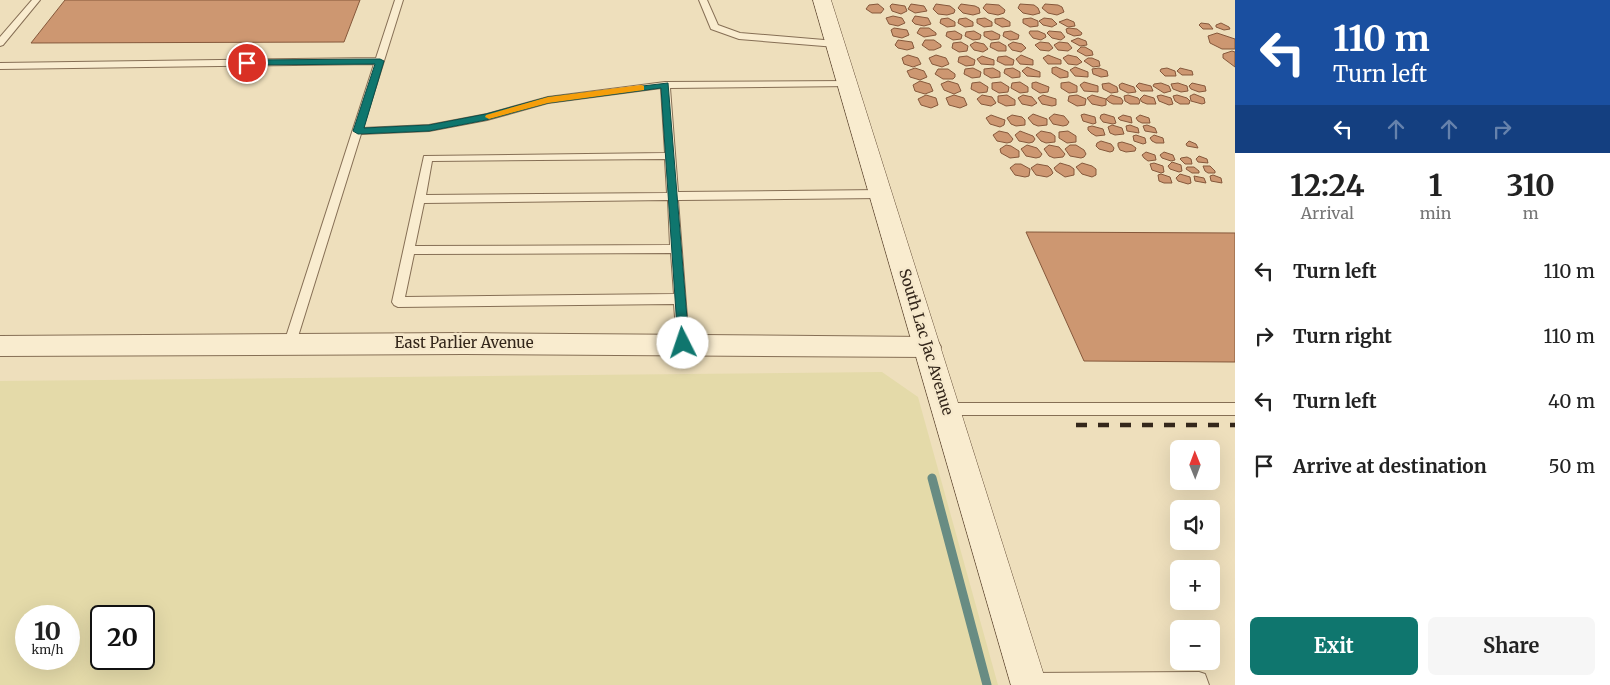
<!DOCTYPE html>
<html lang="en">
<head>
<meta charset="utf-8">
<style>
  body { margin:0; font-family:Merriweather,serif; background:#f6f6f6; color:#222; height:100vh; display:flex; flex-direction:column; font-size:19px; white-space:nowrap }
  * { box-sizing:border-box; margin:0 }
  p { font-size:16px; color:#767676 }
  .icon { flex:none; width:28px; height:28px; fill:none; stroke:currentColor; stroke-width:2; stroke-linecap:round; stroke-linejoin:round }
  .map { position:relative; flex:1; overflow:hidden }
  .sheet { display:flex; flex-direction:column; background:#fff; width:375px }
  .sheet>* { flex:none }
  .hud { background:#1a4fa0; color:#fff; overflow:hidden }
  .needle { width:32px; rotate:359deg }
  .fabs { position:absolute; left:1170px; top:440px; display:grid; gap:10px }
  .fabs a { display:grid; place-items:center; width:50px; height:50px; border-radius:8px; background:#fff; box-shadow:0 5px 20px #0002; font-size:25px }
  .speed { position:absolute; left:15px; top:605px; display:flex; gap:10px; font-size:25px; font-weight:700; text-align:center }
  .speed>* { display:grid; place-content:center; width:65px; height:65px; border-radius:50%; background:#fff; box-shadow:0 5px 20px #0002; line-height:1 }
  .speed small { font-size:12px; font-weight:400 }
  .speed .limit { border:2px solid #111; border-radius:8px; background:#fff; color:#111 }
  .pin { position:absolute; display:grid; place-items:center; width:42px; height:42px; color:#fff; margin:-21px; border:2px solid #fff; border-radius:50%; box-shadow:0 1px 5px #0007 }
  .me { position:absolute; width:55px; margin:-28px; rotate:356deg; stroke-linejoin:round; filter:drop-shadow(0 0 4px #0008) }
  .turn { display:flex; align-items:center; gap:18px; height:105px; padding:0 15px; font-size:22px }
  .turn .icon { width:65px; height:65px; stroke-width:2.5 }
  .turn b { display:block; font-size:35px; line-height:42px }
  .lanes { display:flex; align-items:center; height:48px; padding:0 15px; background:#0003; justify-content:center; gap:25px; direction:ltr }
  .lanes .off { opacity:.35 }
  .eta { display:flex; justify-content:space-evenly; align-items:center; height:85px; text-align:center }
  .eta b { font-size:30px; font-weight:700; line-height:35px }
  .cta { display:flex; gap:10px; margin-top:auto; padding:10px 15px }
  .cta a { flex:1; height:58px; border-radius:8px; background:#0f766e; color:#fff; font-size:20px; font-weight:700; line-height:58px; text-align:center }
  .cta a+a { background:#f6f6f6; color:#222 }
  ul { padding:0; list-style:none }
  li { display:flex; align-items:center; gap:15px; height:65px; padding:0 15px }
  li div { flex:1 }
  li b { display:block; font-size:19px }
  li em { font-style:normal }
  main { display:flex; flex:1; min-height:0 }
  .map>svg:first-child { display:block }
</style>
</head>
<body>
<main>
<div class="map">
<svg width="1235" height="685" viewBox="0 0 1235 685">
  <rect width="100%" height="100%" fill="#eedfbc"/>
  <path fill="#e4daa9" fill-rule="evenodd" d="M882 372 918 397 998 685H0V381ZM26 616H69V659H26ZM101 616H144V659H101Z"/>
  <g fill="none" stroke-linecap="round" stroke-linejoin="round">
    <path stroke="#688c83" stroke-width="9" d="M932 478 987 685"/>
  </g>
  <path fill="#cd9771" stroke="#85583b" d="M65 0H360L344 42 31 43Z
    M878 4 884 9 881 13H872L866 9 869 5Z
    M892 4 905 6 907 11 901 14 892 11 890 6Z
    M911 4 924 6 927 11 915 13 908 9Z
    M936 4 950 6 955 10 954 13 947 15 938 14 933 9Z
    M961 4 975 6 979 8 980 13 973 15 963 13 958 8Z
    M986 4 999 5 1005 10 1004 13 998 15 988 13 983 8Z
    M1020 4 1034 5 1038 8 1040 13 1033 15 1023 13 1018 8Z
    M1045 4 1058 5 1062 7 1064 12 1057 15 1048 13 1042 8Z
    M893 16 902 18 905 23 898 26 889 24 886 18Z
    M915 16 928 18 931 24 924 26 915 24 912 21Z
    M948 18 955 22V26L947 27 940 23 941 19Z
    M966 18 973 22V26L965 27 958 23 959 19Z
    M985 18 992 22V26L984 27 977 23V19Z
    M1003 18 1010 22V26L1002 27 995 23V19Z
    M1031 18 1038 21V26L1030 27 1023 23V19Z
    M1044 18 1052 19 1057 24 1052 27 1043 25 1039 21Z
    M1067 19 1074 22 1075 26 1068 27 1059 22Z
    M1201 23 1209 24 1213 29H1203L1199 25Z
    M1221 23 1229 27 1230 29 1224 30 1216 27V25Z
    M894 28 907 30 909 35 902 38 893 36 891 30Z
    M920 28H929L936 33V35L924 37 917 33Z
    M1069 28 1077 29 1082 33 1081 35 1074 36 1067 33 1066 29Z
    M955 31 962 35 961 39 953 40 946 36 947 32Z
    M974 31 981 35 980 39 973 40 965 36 966 32Z
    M992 31 1000 35 999 39 991 40 984 36V32Z
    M1011 31 1019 35 1018 39 1010 40 1003 36 1004 32Z
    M1030 31H1038L1045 34 1046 37 1041 40 1033 38 1029 33Z
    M1049 31 1061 32 1065 37 1061 40 1052 38 1047 33Z
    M1217 33 1235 39V49H1222L1210 43 1208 36Z
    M1078 38 1086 41 1087 45 1080 46 1071 41Z
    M898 40 912 42 914 48 907 50 898 48 895 45Z
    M925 40H934L941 45V47L934 50H929L922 45Z
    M961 42 968 46 967 51 959 52 952 48 953 43Z
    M975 42 984 44 988 49 983 52 974 50 970 45Z
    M999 42 1006 46V51H998L990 47 991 43Z
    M1013 42 1022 44 1026 48 1021 52 1012 50 1008 45Z
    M1040 42 1049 43 1053 48 1049 51 1040 50 1035 45Z
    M1059 42 1068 43 1072 48 1068 51 1058 50 1054 45Z
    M1085 47 1092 51 1093 55 1086 56 1077 51 1081 47Z
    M1232 51 1235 52V67L1223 58V54Z
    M908 55 918 58 921 64 913 67 904 64 902 58Z
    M936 55 946 58 949 64 942 67 932 64 929 58Z
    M1021 55 1033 60V65L1020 64 1016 59Z
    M1048 55 1061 60V64H1048L1043 58Z
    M1068 55 1077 57 1082 62 1077 65 1068 64 1063 58Z
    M967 56 975 60 974 65 966 66 958 62 959 57Z
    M982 56 994 60V65L981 64 977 59Z
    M1006 56 1014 60 1013 65H1005L997 61 998 57Z
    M1092 58 1099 61 1100 66 1093 67 1084 61 1088 58Z
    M1027 67 1040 72V77L1027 76 1022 71Z
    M1056 67 1068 72V77L1060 78 1052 73V68Z
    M1075 67 1088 72V77L1075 76 1070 70Z
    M915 68 924 71 927 77 920 80 910 77 907 71Z
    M973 68 981 72 980 77 972 78 964 74 965 69Z
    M993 68 1000 72V77L991 78 984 74V69Z
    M1013 68 1020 72V77L1012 78 1004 73 1005 69Z
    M1099 68 1107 71 1108 76 1101 77 1093 74 1092 69Z
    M1167 68 1175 71 1176 76H1165L1160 71 1161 69Z
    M1180 68 1192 71 1193 75H1182L1177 71Z
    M938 69H948L955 74V77L953 79H943L935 74Z
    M920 81 930 84 933 91 925 94 915 91 913 85Z
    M948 81 958 84 961 91 954 94 944 90 941 84Z
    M980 82 988 87 987 92 979 93 971 89 972 83Z
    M1001 82 1009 87 1008 92 999 93 992 89V83Z
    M1020 82 1028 87V92L1020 93 1011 88 1012 83Z
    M1036 82 1049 87 1048 92 1040 93 1032 88V83Z
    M1069 82 1077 86V92L1069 93 1061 88V83Z
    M1084 82 1098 86V92L1084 91 1080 85Z
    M1109 83 1117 87 1118 92 1111 93 1103 89 1102 84Z
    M1122 83 1134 87 1136 92 1128 93 1120 89 1119 85Z
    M1139 83 1151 86 1153 91H1141L1136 86Z
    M1161 83 1169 86 1171 91 1164 93 1153 86 1154 84Z
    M1178 83 1187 86 1188 91 1181 92 1173 89 1171 84Z
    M1192 83 1205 86 1206 91 1199 92 1191 89 1189 86Z
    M1194 94 1204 98 1205 103 1202 104 1191 101 1190 96Z
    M926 95 936 98 938 105 931 108 921 105 918 99Z
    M954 95 964 98 967 105 960 108 949 105 946 98Z
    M982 95 992 97 996 103 991 106 981 104 977 99Z
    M1007 95 1015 100V105L1006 106 998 102V96Z
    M1023 95 1032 97 1037 103 1032 106 1022 104 1018 98Z
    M1043 95 1056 99V105L1052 106 1042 104 1038 98Z
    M1077 95 1086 99 1085 105 1077 106 1068 101 1069 96Z
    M1092 95 1106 99V105L1102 106 1092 104 1087 98Z
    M1111 95 1121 98 1123 101 1122 104H1113L1109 102 1106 99Z
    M1128 95 1138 98 1140 101 1139 104H1130L1125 101 1124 96Z
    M1144 95 1154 98 1156 104H1147L1142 102 1140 99Z
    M1161 95 1171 98 1173 104 1169 105 1159 101 1157 96Z
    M1177 95 1187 98 1190 101 1189 104H1180L1175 101 1173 96Z
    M1033 114 1047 119V125L1038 126 1033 124 1028 118Z
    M1054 114 1064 116 1069 122 1067 125 1063 126 1053 124 1049 118Z
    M1084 114 1095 117 1096 123 1093 124 1083 121 1081 115Z
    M1104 114 1114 117 1116 123 1113 124 1103 122 1100 118 1101 115Z
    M991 115 1005 120 1004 125 1000 127 990 124 986 118Z
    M1012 115 1022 117 1025 120V125L1016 126 1011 124 1007 118Z
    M1123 115 1131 117 1132 123 1120 120 1118 118Z
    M1140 115 1149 118 1150 123H1142L1138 121 1136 118Z
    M1112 125 1122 128 1124 134 1115 135 1110 133 1108 127Z
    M1130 125 1138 128 1139 133 1127 131 1126 126Z
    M1147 125 1155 128 1157 133 1145 131 1143 126Z
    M1092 126 1103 129 1105 135 1096 136 1091 133 1088 130V127Z
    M999 131 1008 133 1013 139 1011 142 1007 143 997 141 993 135Z
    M1020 131 1033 136 1035 139 1033 142 1029 143 1019 141 1015 135Z
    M1041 131 1051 133 1055 136V142L1046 143 1041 141 1036 135Z
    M1068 131 1076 136V142L1067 143 1059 138V132Z
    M1136 135 1145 138 1146 143 1143 144 1134 141 1133 136Z
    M1154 135 1163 138 1164 143H1156L1152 141 1150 138Z
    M1101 141 1111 144 1114 148 1113 151 1110 152 1099 149 1096 146 1097 143Z
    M1189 141 1196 144 1198 148 1187 146 1186 144Z
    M1122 142 1132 145 1136 148 1135 151 1126 152 1120 150 1118 146V143Z
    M1006 145 1011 146 1019 151V157L1010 158 1001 153 1000 149Z
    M1027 145 1037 148 1042 154 1040 157 1036 158 1026 156 1021 149Z
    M1049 145 1059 147 1065 154 1063 157 1054 158 1049 156 1044 149Z
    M1070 145H1076L1084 150 1086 154 1084 157 1081 158 1070 156 1065 149Z
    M1146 152 1155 155 1156 160 1148 161 1144 158 1142 155Z
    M1164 152 1173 155 1175 160 1171 161 1162 158 1160 155Z
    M1199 156 1207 159 1208 163 1198 162 1196 159Z
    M1187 157 1191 159 1192 164H1185L1180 159 1181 158Z
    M1172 162 1181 165 1182 171 1179 172 1170 169 1168 166Z
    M1060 163 1070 166 1074 169V175L1065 177 1056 171 1054 168Z
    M1082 163 1092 166 1096 169V175L1092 177 1082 174 1076 167Z
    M1154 163 1163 166 1164 172 1161 173 1152 170 1150 164Z
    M1015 164H1021L1030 169 1029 176 1025 177 1015 175 1010 168Z
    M1037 164 1048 166 1051 169 1053 173 1051 175 1047 177 1036 175 1031 168Z
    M1203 166H1210L1215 171V173H1208L1205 171Z
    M1187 167H1194L1199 171V173H1192L1186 169Z
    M1161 174 1170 177 1172 183H1164L1159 181 1158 175Z
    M1180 174 1190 177 1191 183 1188 184 1178 181 1176 178Z
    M1213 175 1221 178 1222 183 1211 181 1210 176Z
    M1194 176 1204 178 1206 183 1195 181Z
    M1026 232 1235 233V362L1084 361Z"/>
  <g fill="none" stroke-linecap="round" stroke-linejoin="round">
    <defs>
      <path id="lane" d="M32 0H40L3 45 0 46V37Z
        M395 0H403L363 128 429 125 487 114 548 97 665 82 848 81 853 84 851 86 670 88 678 192 881 190 886 194 881 198 678 200 689 343 687 347 683 348 679 347 677 343 674 304 398 307 394 305 392 302 424 156 665 153 661 88 548 103 487 120 429 131 361 134 296 343 294 347 290 348 286 347 284 343 374 64 0 69V63L376 58ZM665 159 667 193 426 195 432 161ZM668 200 670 245 415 246 424 203ZM671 253 674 294 405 297 414 254Z
        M699 0H707L718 25 740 33 836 41 840 44 836 47 739 39 711 29Z
        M947 403H1235V415H947L942 413 940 409 942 405Z
        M1199 672 1205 674 1209 685H1021L1020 681 1022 675 1028 673Z"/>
      <path id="street" d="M464 333 928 337 937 340 941 347 937 354 928 357 464 354 0 356V336Z"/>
      <path id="secondary" d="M813 0H831L1047 685H1011Z"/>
    </defs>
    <use href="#lane" stroke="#866f55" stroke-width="2"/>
    <use href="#street" stroke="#866f55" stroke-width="2"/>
    <use href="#secondary" stroke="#675039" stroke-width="1"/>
    <use href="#lane" fill="#f9eccf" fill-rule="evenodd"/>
    <use href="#street" fill="#f9eccf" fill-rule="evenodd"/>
    <use href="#secondary" fill="#f9eccf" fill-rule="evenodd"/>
    <path stroke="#34271b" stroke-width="4.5" stroke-dasharray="11 11" stroke-linecap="butt" d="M1076 425H1235"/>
  </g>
  <path fill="#0f766e" stroke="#0a4d48" d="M380 59 384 61 364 128 429 125 486 114 548 97 668 83 689 343 687 347H679L678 343 661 88 548 103 486 120 429 131 358 134 353 131 375 64 247 65 243 63 247 60Z"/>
  <path fill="#f59e0b" d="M641 85 644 86V90L548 103 489 119 485 117 486 115 548 97Z"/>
  <g text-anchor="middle" stroke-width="5" stroke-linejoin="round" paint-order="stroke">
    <g font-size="15" fill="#34271b" stroke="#f6e9cc">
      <text transform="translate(926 342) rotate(73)" y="5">South Lac Jac Avenue</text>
      <text x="464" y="348">East Parlier Avenue</text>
    </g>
  </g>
</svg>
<div class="fabs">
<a><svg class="needle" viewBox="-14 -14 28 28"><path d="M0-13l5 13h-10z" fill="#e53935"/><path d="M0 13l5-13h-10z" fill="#767676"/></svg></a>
<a><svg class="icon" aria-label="sound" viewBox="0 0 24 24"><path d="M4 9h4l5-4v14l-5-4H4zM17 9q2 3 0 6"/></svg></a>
<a>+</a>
<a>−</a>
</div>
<div class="speed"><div>10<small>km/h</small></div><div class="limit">20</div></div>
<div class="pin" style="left:247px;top:63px;background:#d93025"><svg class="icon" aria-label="arrive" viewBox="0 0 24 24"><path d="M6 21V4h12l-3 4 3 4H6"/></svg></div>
<svg class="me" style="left:683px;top:343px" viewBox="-20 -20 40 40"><circle r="19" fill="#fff"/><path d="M0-13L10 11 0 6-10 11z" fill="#0f766e"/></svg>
</div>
<section class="sheet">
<div class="hud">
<div class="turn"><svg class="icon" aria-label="left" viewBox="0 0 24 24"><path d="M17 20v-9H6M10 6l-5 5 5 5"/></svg><div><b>110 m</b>Turn left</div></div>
<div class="lanes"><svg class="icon" aria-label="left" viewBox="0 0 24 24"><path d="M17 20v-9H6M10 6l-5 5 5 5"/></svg><svg class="icon off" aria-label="ahead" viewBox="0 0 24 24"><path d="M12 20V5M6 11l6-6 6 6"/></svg><svg class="icon off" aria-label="ahead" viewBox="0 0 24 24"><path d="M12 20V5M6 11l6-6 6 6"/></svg><svg class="icon off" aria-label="right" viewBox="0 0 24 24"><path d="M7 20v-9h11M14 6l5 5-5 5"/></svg></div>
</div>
<div class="eta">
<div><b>12:24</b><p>Arrival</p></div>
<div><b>1</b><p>min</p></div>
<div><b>310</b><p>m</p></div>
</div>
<ul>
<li><svg class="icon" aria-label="left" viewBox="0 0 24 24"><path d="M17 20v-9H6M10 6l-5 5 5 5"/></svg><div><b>Turn left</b></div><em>110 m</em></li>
<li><svg class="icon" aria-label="right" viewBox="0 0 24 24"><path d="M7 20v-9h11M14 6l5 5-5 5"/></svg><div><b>Turn right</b></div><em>110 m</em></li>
<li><svg class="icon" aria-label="left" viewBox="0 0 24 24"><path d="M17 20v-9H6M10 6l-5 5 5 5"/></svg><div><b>Turn left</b></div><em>40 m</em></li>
<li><svg class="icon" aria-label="arrive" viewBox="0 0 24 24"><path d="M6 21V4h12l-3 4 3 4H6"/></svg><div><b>Arrive at destination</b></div><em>50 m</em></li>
</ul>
<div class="cta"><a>Exit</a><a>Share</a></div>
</section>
</main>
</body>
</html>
